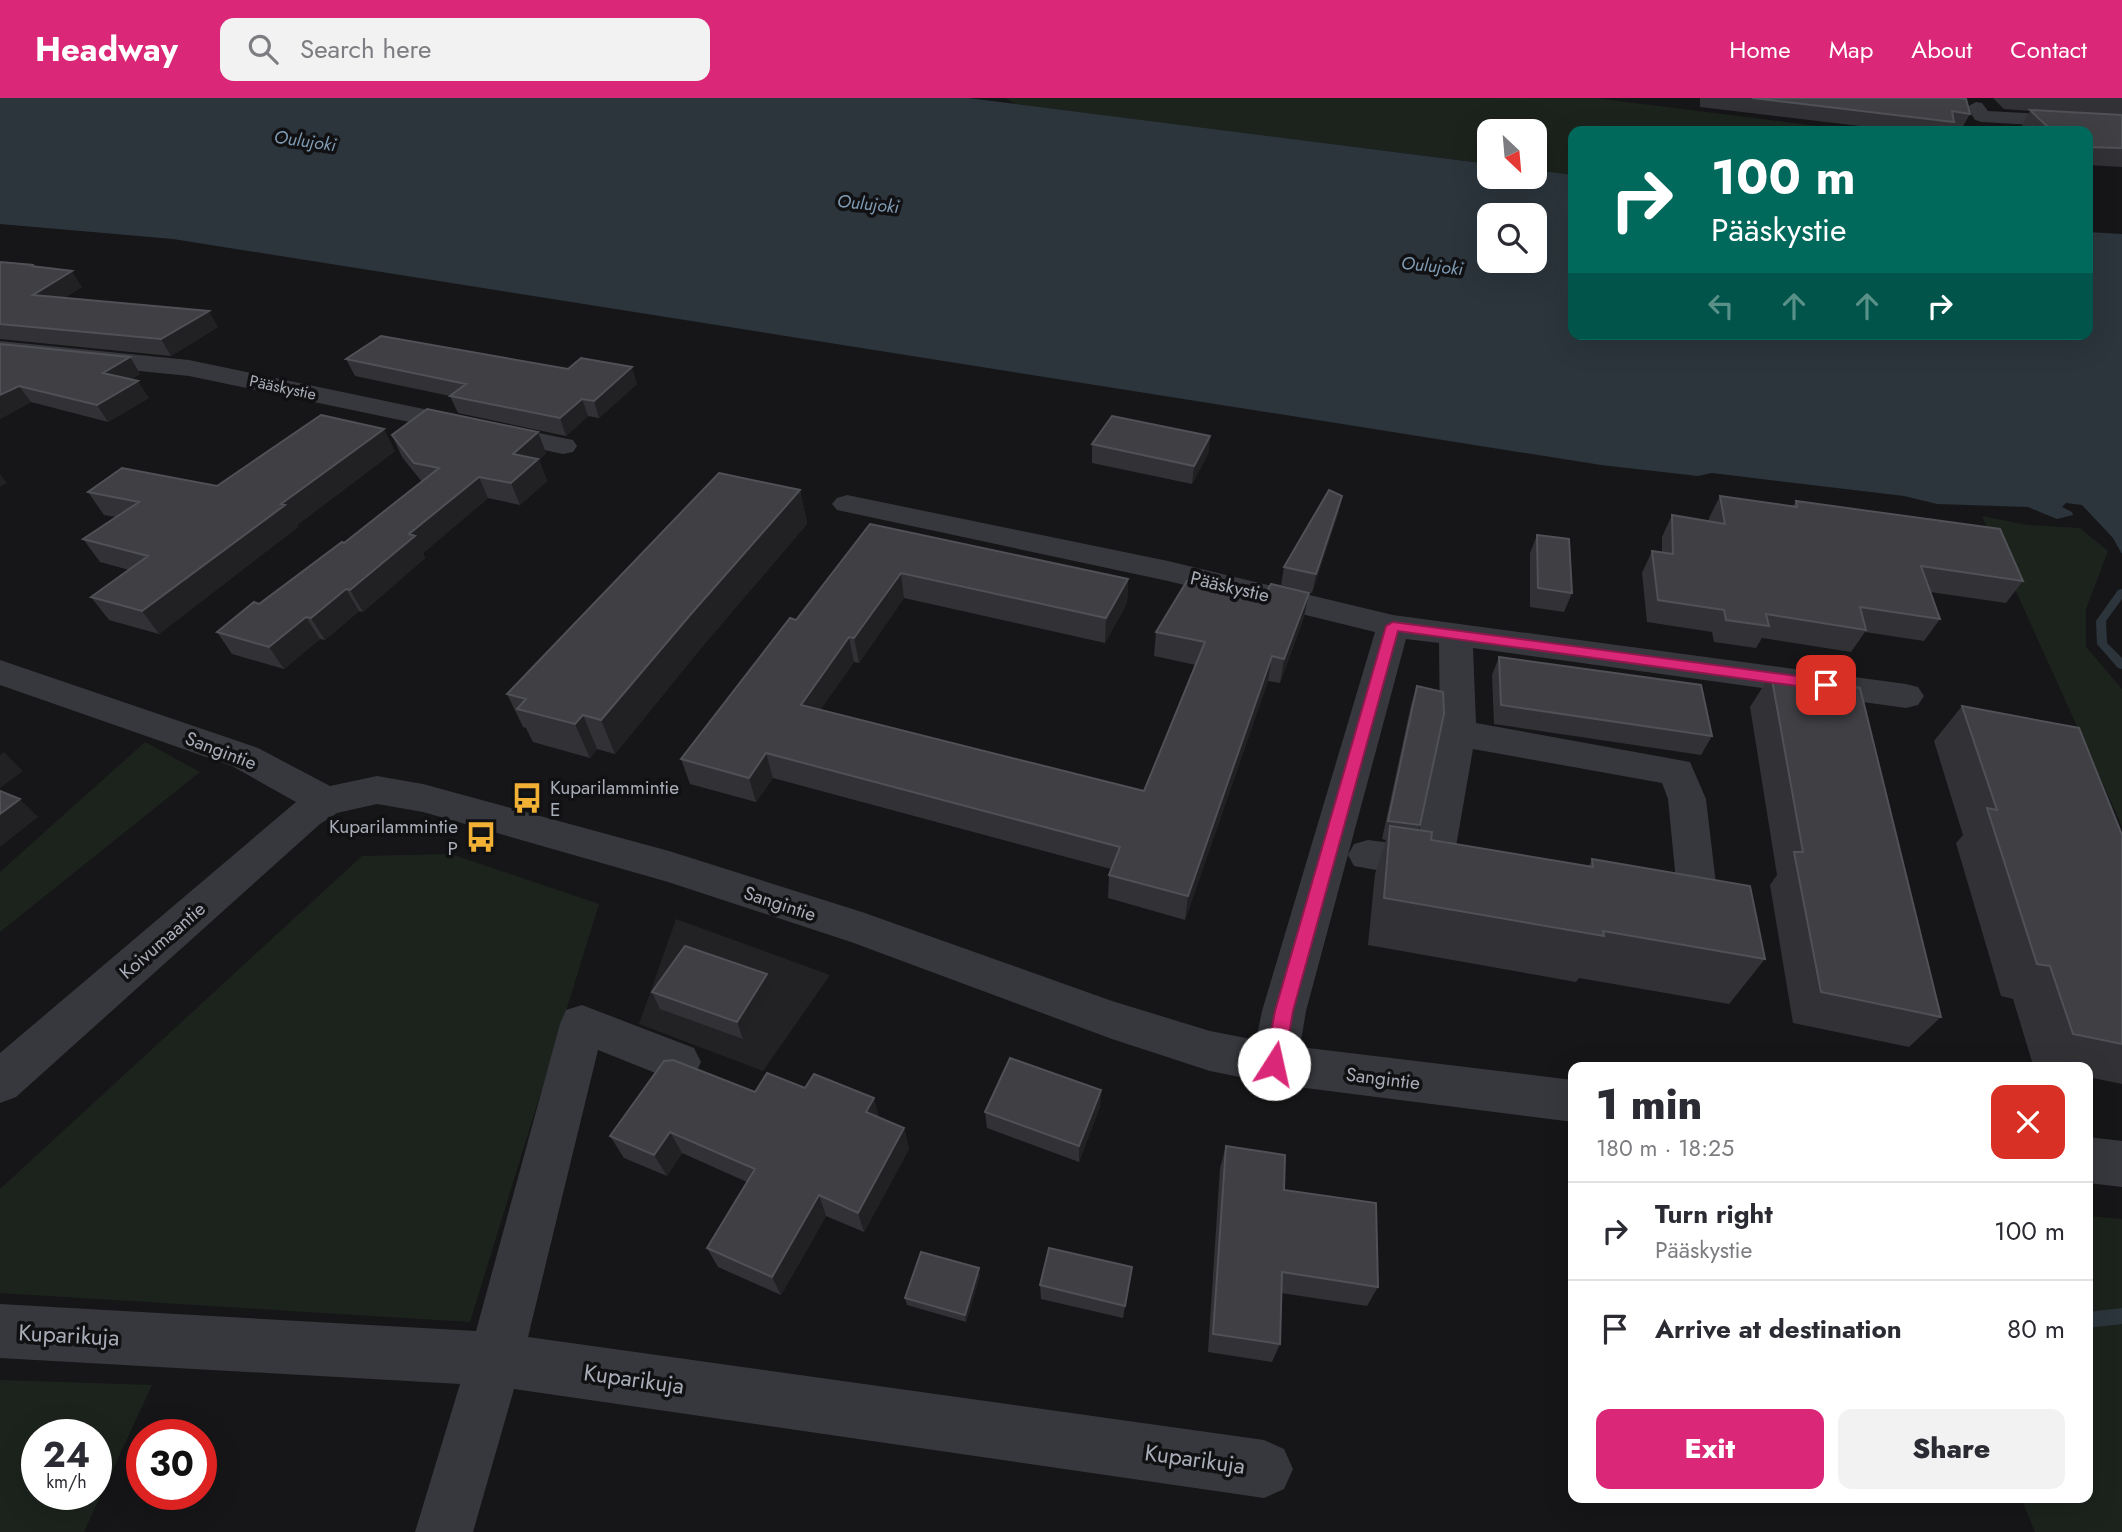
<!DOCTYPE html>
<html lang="en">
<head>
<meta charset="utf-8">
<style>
  body { margin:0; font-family:Jost,sans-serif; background:#f2f2f3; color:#2b2b33; height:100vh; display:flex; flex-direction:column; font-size:26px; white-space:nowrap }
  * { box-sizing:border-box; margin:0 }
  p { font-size:23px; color:#7c7c81 }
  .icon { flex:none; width:38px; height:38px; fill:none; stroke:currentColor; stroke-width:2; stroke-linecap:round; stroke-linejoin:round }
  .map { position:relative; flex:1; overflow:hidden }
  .details { position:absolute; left:1568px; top:964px; width:525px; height:441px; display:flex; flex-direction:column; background:#fff; border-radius:14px; box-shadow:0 7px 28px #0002 }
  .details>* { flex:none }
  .guide { position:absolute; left:1568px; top:28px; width:525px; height:214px; border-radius:14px; box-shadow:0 7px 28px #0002; background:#00695c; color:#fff; overflow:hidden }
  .needle { width:46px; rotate:154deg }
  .fabs { position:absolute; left:1477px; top:21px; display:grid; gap:14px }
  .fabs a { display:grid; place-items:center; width:70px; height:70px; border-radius:14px; background:#fff; box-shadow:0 7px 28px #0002; font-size:35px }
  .speed { position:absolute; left:21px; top:1321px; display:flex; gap:14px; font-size:35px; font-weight:700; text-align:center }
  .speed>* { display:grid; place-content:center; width:91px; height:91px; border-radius:50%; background:#fff; box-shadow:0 7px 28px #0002; line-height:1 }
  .speed small { font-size:18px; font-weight:400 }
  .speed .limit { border:10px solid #d22; background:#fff; color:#111 }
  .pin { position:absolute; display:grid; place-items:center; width:60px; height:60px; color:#fff; margin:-30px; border-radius:14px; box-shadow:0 4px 10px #0006 }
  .me { position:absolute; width:77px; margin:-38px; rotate:10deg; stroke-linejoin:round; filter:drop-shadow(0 0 5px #0008) }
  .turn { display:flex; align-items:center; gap:24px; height:147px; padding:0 28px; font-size:32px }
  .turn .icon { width:91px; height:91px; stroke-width:2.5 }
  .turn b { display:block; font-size:49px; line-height:60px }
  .lanes { display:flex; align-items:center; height:66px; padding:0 28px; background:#0003; justify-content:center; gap:35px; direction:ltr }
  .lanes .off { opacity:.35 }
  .round { display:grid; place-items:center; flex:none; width:74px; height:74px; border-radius:14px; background:#f2f2f3 }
  .headline { display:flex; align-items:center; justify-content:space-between; height:119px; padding:0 28px }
  h1 { font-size:42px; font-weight:800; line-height:52px }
  .button { display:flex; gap:14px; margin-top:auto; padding:14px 28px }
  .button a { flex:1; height:80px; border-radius:14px; background:#db2777; color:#fff; font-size:28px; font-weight:800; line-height:80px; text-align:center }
  .button a+a { background:#f2f2f3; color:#2b2b33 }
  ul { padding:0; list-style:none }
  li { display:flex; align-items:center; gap:21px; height:98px; padding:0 28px; border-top:2px solid #e1e1e2 }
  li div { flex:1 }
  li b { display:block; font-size:26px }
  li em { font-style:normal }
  header { display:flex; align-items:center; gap:42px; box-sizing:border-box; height:98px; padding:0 35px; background:#db2777; color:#fff }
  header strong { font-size:33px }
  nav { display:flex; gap:38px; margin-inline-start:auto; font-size:24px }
  .search { width:490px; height:63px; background:#f2f2f3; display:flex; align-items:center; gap:18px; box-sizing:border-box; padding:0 24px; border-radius:14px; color:#7c7c81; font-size:26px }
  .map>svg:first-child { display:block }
</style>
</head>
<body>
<header>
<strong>Headway</strong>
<div class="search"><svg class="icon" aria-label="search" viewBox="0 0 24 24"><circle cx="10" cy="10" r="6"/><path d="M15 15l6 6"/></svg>Search here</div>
<nav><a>Home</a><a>Map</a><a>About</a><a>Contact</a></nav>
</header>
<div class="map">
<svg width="2122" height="1434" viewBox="0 0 2122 1434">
  <rect width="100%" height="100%" fill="#161618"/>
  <path fill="#222225" d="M676 821 830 877 763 973 639 926Z"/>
  <path fill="#1c231d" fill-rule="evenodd" d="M1005 0H1595L1857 33H1573V77L1535 72V33H1489V66L1016 6Z
    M1982 418 2027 427 2080 430 2108 453 2086 511V549L2122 591V728Z
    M145 644 200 674 0 834V774Z
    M451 756 599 806 470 1224 0 1195V1091L362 758Z
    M2088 1118 2122 1121V1434H2035L2021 1400H2088Z
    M0 1282 152 1287 84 1434H0ZM96 1337V1396H37V1337Z"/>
  <path fill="#2c353c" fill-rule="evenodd" d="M0 0H968L1489 66V79H1535V72L1573 77V236H2088V134L2122 136V456L2113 440 2082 407 2066 405 2062 409 2072 414 2073 417 2057 421 2028 409 1937 406 1904 398 1712 375 1698 378 1601 367 173 141 0 126ZM1489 117H1535V163H1489Z"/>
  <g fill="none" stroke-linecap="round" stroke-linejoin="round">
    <path fill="#2c353c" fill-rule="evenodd" d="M2122 491V501L2106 523 2107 545 2122 560V571L2118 570 2097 546 2096 523 2118 492Z
      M2122 1210V1226L2088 1230V1214Z"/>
    <path fill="#37383d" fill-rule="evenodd" d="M1976 4 1982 5 1988 13 2122 20V32L1982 24 1975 22 1967 9Z
      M0 243 189 262 563 340 573 342 577 348 573 354 563 356 189 278 0 259Z
      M847 397 1168 463 1393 517 1906 586 1918 589 1924 598 1918 607 1906 610 1473 550 1476 625 1690 664 1706 701 1718 803 1712 815 1698 819 1656 811 1650 799 1656 787 1676 783 1668 701 1662 685 1473 651 1453 766 1447 777 1432 782 1354 768 1348 757 1354 746 1368 742 1416 748 1440 635 1439 545 1406 541 1306 913 1300 949 1573 982V1024L1274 986 1210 973 1112 941 851 844 668 784 423 714 377 706 337 715 320 726 16 999 0 1005V955L296 704 232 668 0 587V562L258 650 330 688 377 678 423 686 669 753 862 814 1112 903 1210 933 1256 942 1262 913 1375 534 1168 483 837 412 832 406 837 400Z
      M582 907 694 950 701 964 694 978 678 984 598 952 528 1239 1264 1342 1284 1351 1293 1371 1284 1391 1264 1400 514 1291 473 1434H415L460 1286 0 1260V1206L476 1233 560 926 566 912Z
      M2088 1039 2122 1043V1089L2088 1085Z"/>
  </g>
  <path fill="#323236" d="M1700 0H1959L1970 16 1962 30 1952 29 1950 33H1902L1700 9Z
    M1993 0H2122V69L2088 67V33H2025L2021 29 2030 13 2004 11Z
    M0 164 35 169 82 189 64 200 218 229 171 258 0 241Z
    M0 246 130 259 140 276 130 282 149 300 108 324 31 304 0 321Z
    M346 261 637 286 599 320 588 318 566 338 458 315 450 298 355 278Z
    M392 337 546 355 539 362 547 383 520 407 488 400 423 455 425 460 363 514 359 513 325 542 320 541 284 571 232 556 217 534 259 506 344 445 422 384 402 359Z
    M1210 338 1208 356 1192 386 1092 365V346Z
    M395 353 297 427 298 429 159 536 109 522 91 499 129 472 100 464 83 441 116 419 104 417 88 394 217 388Z
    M800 392 807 426 701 550 615 656 597 651 590 660 533 644 526 630 523 629 507 596Z
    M1342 398 1338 416 1312 495 1281 487 1284 469Z
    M1720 398 1793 408 1796 403 2023 483 2006 505 1930 494 1940 521 1924 543 1865 534 1851 554 1762 540 1756 550 1714 544 1712 534 1647 524 1642 475 1652 453 1662 455V439L1672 417 1709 423V420Z
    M870 426 1128 481 1127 505 1105 545 904 500 859 565 854 564 820 612 1144 693 1196 567 1154 558 1156 534 1304 519 1280 585 1268 583 1185 822 1108 800 1109 777 1111 771 773 680 756 704 690 686 681 661 796 522Z
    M1537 437 1572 495 1564 514 1530 509V455Z
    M1499 559 1712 638 1701 657 1494 626 1492 577Z
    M1771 576 1941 919 1909 949 1793 925 1770 787 1777 777 1750 609Z
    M1417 588 1420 727 1419 732 1431 742 1589 768 1592 761 1765 861 1729 906 1579 880 1576 884 1368 847 1375 776 1386 742 1382 741 1411 607Z
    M1962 608 2122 737V986L2088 979V970H2045L2033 967 2013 901 2001 898 1956 745 1963 737 1934 643Z
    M767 876 773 893 743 941 660 911 652 894Z
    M1101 992 1100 1008 1079 1064 987 1030 985 1014Z
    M755 994 879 1020 904 1030 909 1051 864 1134 826 1118 781 1197 718 1169 707 1150 747 1084 682 1055 667 1078 624 1060 610 1038Z
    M1226 1048 1284 1092 1378 1189 1367 1208 1281 1195 1280 1246 1272 1264 1208 1254 1220 1070Z
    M1132 1169 1123 1220 1041 1201 1040 1187Z
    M980 1177 966 1224 907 1207 905 1200Z"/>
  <path fill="#212124" d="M72 173 82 189 43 213 33 197Z
    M209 213 218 229 171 258 161 241Z
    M130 259 140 276 114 292 103 275Z
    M632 269 637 286 599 320 594 303Z
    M138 283 149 300 108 324 97 307Z
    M19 288 31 304 0 321V297Z
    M582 301 588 318 566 338 560 320Z
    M384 331 395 353 297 427 298 429 159 536 142 513 281 406Z
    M538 334 546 355 539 362 547 383 520 407 511 385 513 356Z
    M1210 338 1208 356 1192 386 1194 368Z
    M0 376 7 385 0 389Z
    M479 379 488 400 423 455 425 460 363 514 350 492 409 436Z
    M800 392 807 426 701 550 615 656 601 622 691 516Z
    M1342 398 1338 416 1312 495 1316 476Z
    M901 475 904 500 859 565 854 540Z
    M1128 481 1127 505 1105 545 1106 520Z
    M346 491 359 513 325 542 311 520Z
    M1309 495 1304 519 1280 585 1284 561Z
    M306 519 320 541 284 571 269 549Z
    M849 539 854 564 807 631 801 607Z
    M1272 558 1268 583 1185 822 1188 798Z
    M583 617 597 651 590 660 575 626Z
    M4 654 23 673 0 690V657Z
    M766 655 773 680 756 704 749 680Z
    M20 701 38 719 0 749V716Z
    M767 876 773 893 743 941 737 924Z
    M1101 992 1100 1008 1079 1064V1048Z
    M874 1000 880 1022 866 1014Z
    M904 1030 909 1051 864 1134 858 1115Z
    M670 1034 682 1055 667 1078 654 1057Z
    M819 1097 826 1118 781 1197 772 1179Z
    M979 1170 980 1177 966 1224 965 1217Z"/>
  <path fill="#3f3f44" stroke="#4f5156" stroke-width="2" d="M1752 0H1959L1966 1 1970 16 1952 13 1954 24Z
    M2030 12 2122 17V50L2088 49V33H2052Z
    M0 164 34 167 31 168 72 173 33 197 209 213 161 241 0 226Z
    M381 238 568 271 581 260 632 269 594 303 582 301 560 320 450 298 466 286 346 261Z
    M0 246 130 259 103 275 138 283 97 307 19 288 0 297Z
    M427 311 538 334 513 356 538 361 511 385 479 379 409 436 415 438 350 492 346 491 311 520 306 519 269 549 217 534 254 504 259 506 342 444 344 445 439 370 414 365 392 337Z
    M321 317 384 331 281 406 285 407 142 513 91 499 148 458 83 441 139 404 88 394 122 370 217 388Z
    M1112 318 1210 338 1194 368 1092 346Z
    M719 375 800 392 691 516 601 622 583 617 575 626 517 611 526 601 507 596Z
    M1329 392 1342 398 1316 476 1284 469Z
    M1720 398 1797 409 1796 403 2000 431 2023 483 1921 468 1940 521 1860 509 1866 532 1766 516 1769 528 1726 522 1724 512 1658 502 1652 453 1673 456 1672 417 1725 426Z
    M870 426 1128 481 1106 520 901 475 854 540 849 539 801 607 1144 693 1205 544 1156 534 1187 483 1263 500 1271 486 1309 495 1284 561 1272 558 1188 798 1109 777 1120 749 766 655 749 680 681 661 790 520 796 522Z
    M1537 437 1569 441 1572 495 1538 490Z
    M1499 559 1701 587 1712 638 1501 607Z
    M1771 576 1860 590 1941 919 1821 894 1794 754H1803Z
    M1417 588 1443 594 1444 616 1420 727 1388 723Z
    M1962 608 2079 630 2122 737V946L2073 936 2050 868 2037 866 1987 710 1997 712Z
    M0 693 20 701 0 716Z
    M1390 728 1432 734 1431 742 1593 769 1592 761 1750 788 1765 861 1603 833 1604 838 1384 800Z
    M685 848 767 876 737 924 652 894Z
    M1010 960 1101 992 1079 1048 985 1014Z
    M673 962 755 994 767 975 805 990 814 976 874 1000 866 1014 904 1030 858 1115 819 1097 772 1179 707 1150 755 1071 670 1034 654 1057 610 1038 664 963Z
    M1226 1048 1285 1057 1284 1092 1376 1105 1378 1189 1282 1174 1280 1246 1213 1236Z
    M1049 1150 1132 1169 1125 1208 1040 1187Z
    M921 1154 979 1170 965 1217 905 1200Z"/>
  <path fill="#db2777" stroke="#8e194d" stroke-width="2" d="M1393 524 1826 582 1833 587 1826 592 1398 533 1293 913 1284 966 1281 972 1274 975 1268 972 1265 966 1275 913 1386 528Z"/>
  <defs>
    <symbol id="bus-bare" viewBox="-9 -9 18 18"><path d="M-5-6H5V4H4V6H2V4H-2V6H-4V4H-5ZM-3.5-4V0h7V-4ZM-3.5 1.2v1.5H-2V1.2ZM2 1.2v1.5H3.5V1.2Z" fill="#f2b134" stroke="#111113" stroke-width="2.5" paint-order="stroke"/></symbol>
  </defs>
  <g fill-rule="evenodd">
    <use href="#bus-bare" x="505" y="678" width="44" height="44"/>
    <use href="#bus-bare" x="459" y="717" width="44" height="44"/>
  </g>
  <g text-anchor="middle" stroke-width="7" stroke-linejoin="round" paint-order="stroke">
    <g font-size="16" fill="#a8adb8" stroke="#111113">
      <text transform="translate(283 289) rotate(12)" y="6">Pääskystie</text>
    </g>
    <g font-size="18" font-style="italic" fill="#7f9bb3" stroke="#111113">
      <text transform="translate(305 43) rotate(8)" y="6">Oulujoki</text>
      <text transform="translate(868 106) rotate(6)" y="6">Oulujoki</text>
      <text transform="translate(1432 168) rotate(6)" y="6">Oulujoki</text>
    </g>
    <g font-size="19" fill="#a8adb8" stroke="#111113">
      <text transform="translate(1230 488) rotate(13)" y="7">Pääskystie</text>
      <text transform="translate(221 652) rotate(21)" y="7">Sangintie</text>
      <text transform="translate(780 805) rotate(18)" y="7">Sangintie</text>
      <text transform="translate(162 842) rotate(-41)" y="7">Koivumaantie</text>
      <text transform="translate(1383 980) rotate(7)" y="7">Sangintie</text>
    </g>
    <g font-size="19" fill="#a8adb8" stroke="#111113" text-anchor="start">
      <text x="550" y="696">Kuparilammintie<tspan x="550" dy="22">E</tspan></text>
      <text x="458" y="735" text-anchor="end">Kuparilammintie<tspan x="458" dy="22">P</tspan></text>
    </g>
    <g font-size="23" fill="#a8adb8" stroke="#111113">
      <text transform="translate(69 1237) rotate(3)" y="8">Kuparikuja</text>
      <text transform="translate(634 1281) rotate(8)" y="8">Kuparikuja</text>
      <text transform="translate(1195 1361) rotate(8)" y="8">Kuparikuja</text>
    </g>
  </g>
</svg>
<div class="fabs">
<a><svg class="needle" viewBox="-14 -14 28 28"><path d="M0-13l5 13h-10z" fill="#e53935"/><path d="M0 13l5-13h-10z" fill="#7c7c81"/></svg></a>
<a><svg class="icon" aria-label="search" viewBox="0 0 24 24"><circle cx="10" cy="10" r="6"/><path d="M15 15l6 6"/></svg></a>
</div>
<div class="speed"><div>24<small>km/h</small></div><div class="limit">30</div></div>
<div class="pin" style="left:1826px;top:587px;background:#d93025"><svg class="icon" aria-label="arrive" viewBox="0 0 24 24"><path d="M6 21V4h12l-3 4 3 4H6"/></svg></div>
<svg class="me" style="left:1274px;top:966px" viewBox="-20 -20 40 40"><circle r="19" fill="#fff"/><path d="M0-13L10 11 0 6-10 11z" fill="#db2777"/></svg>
<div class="guide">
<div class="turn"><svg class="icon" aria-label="right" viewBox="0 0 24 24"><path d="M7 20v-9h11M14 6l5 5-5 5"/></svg><div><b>100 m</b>Pääskystie</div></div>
<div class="lanes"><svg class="icon off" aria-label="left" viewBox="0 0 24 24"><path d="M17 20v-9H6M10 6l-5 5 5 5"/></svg><svg class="icon off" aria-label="ahead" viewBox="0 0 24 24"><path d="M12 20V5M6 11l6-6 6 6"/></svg><svg class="icon off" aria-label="ahead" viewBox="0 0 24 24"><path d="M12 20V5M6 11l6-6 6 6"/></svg><svg class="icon" aria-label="right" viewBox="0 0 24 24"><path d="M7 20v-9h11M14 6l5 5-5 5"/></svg></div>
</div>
<section class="details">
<div class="headline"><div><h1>1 min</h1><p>180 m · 18:25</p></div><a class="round" style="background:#d93025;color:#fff"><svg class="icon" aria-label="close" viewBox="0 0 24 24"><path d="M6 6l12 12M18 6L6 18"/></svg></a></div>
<ul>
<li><svg class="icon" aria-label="right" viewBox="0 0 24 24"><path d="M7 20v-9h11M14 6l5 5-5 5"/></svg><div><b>Turn right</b><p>Pääskystie</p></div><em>100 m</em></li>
<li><svg class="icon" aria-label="arrive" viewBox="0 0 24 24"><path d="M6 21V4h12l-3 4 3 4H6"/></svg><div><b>Arrive at destination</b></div><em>80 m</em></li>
</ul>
<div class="button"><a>Exit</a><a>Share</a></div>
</section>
</div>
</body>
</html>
